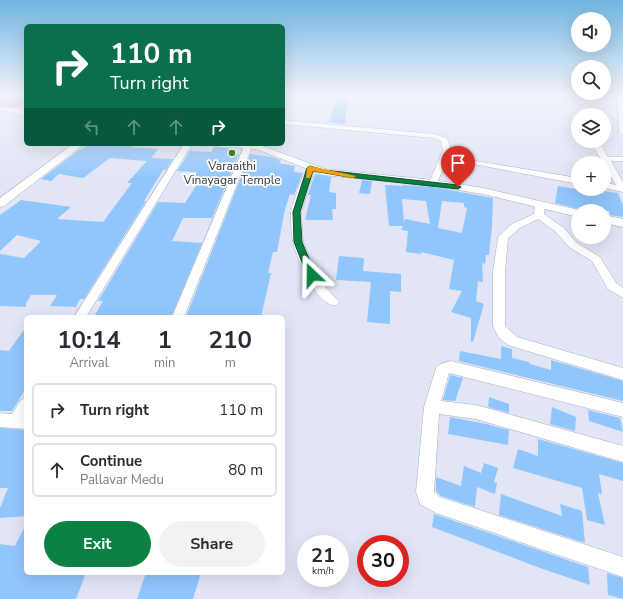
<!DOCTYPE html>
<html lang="en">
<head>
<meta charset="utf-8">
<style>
  body { margin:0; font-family:"Nunito Sans",sans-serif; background:#f2f2f3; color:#2b2b33; height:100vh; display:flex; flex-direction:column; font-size:15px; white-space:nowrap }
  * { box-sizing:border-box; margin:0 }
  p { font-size:13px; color:#7c7c81 }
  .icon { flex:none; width:22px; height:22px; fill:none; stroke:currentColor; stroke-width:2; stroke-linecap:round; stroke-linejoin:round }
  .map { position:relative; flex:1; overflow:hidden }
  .drawer { position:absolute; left:24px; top:315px; width:261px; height:260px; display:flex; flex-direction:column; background:#fff; border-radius:6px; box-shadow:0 4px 16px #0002 }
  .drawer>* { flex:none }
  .top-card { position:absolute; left:24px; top:24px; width:261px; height:122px; border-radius:6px; box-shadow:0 4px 16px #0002; background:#0b6e4f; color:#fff; overflow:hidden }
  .fabs { position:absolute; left:571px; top:12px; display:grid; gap:8px }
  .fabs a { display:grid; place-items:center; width:40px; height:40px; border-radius:50%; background:#fff; box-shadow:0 4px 16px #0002; font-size:20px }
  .speed { position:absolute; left:297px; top:535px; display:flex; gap:8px; font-size:20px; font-weight:700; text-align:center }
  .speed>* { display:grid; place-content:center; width:52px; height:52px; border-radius:50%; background:#fff; box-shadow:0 4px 16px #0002; line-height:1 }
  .speed small { font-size:10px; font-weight:400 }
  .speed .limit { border:6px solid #d22; background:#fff; color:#111 }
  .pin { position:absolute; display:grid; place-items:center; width:34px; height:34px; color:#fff; margin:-41px -17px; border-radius:50% 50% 50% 0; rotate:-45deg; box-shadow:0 0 4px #0007 }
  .pin .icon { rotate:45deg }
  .me { position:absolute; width:44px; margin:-22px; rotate:337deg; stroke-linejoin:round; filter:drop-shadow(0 0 3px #0008) }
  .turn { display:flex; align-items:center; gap:14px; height:84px; padding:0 20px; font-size:18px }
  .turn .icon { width:52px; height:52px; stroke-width:2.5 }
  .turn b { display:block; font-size:28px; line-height:34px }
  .lanes { display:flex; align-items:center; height:38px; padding:0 20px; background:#0003; justify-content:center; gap:20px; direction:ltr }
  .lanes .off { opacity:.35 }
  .eta { display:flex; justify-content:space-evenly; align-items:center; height:68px; text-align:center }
  .eta b { font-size:24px; font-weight:700; line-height:28px }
  .action { display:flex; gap:8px; margin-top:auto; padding:8px 20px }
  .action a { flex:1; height:46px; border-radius:24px; background:#0b8043; color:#fff; font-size:16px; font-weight:700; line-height:46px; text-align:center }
  .action a+a { background:#f2f2f3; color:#2b2b33 }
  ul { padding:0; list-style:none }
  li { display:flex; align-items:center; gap:12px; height:54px; margin:0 8px 6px; padding:0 12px; border:2px solid #e1e1e2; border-radius:6px }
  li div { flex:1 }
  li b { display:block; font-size:15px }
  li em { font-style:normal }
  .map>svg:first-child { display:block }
</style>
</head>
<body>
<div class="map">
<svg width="623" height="599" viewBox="0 0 623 599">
  <rect width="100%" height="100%" fill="#e1e5f6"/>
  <path fill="#d4a5ce" d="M0 95H26V103L14 108 0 106Z"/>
  <path fill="#91c6fc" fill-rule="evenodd" d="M337 97 348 98 345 124 329 122Z
    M90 144H136L131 147 158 149 151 158 173 159 166 170H163L144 201H146L84 299H80L76 307 50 306 57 295H31L26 303V307L0 306V254L24 258 41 241 17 235 0 251V215L21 200 71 207 57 219 103 222 132 183H127L147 161 110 158 83 178 59 174 51 181 41 179 76 152Z
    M214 147 233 149 232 150 235 151 233 154H239L212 218H183L172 241 202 243 171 317H94L103 301H98L158 202 185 203 199 181H192L197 172 177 171 190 151 211 152Z
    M250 154 272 157 281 160 279 163 295 166 294 172 303 173 294 195 290 194 285 209 277 252H273L268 273H271L261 317H186Z
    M315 174 331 177 329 192 336 193V209H332L333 220H305L311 195H308Z
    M362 180 372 181 370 194 359 193Z
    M385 185 403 186V185L433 187 493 198 492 226 489 255H486L485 264 482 263 483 282 478 281 476 301 484 304 473 342H471V318L451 312 462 291 449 289 454 260 421 252V254L406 252 408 231 401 230 403 226H389ZM402 199 426 201 430 224 405 219 404 223ZM442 201 464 203V207L467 208 462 233 438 228Z
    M558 186 604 194 603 191 618 193 623 206V217L610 215 609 211H586L555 203Z
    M339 256 364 258 363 271 401 274V292L390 291V324L367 322 371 282 336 280Z
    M26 327V388L12 411H0V350L9 351Z
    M501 346 512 349V358L529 362 530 364 551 370V360L623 381V401L459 361 460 351 501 359Z
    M450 375 463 378 455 401 443 400Z
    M489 397 509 404V413L488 407Z
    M552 407 576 417 575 431 550 424Z
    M588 410 620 418 623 432 589 421Z
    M450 417 486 424 509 430 508 445 448 434Z
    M0 428 26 430V516L0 518V508L8 488H0Z
    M538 439 623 463V481L599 474 602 494 598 493 605 525 587 520 582 488 513 468 518 449 538 456Z
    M484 463 498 468 494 482 497 483 495 494 477 487 475 507 441 496 436 491V477L461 486 464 466 481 473Z
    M501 494 562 516 560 504 582 511 585 543 499 515Z
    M434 514 588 567 590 585 540 568 432 527Z
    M26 524V573H86L76 599H0V544L15 546Z
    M146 573H201L193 599H137Z
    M607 573 623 578V599L608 595Z"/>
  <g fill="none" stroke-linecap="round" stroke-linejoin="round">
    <defs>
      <path id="minor" d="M618 95H623V134L619 132Z
        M283 120 434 134 447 138 451 150 437 183 433 186 429 183 443 150 441 141 433 138 283 124Z
        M593 142H599L608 157H623V161H611L623 182V192L604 188V182L616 185 592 144Z
        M184 144H192L86 317H74Z
        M245 144H253L184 317H172Z
        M470 160 578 178V184L473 164H470Z
        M308 166H311L315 168 301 212 303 242 320 281 339 302 337 305C319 310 295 256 293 241 291 232 291 221 291 213 292 204 303 174 308 166Z
        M540 202 545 205 544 214 564 228 577 243 600 257 616 283 623 288V298L608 289 592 261 569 247 556 232 538 219 520 228 508 238 505 272V326L517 337 623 368V380L508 345 499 338 493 326V272L498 237 512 224 534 214 535 205Z
        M451 361 623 403V417L449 373 441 401 476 405 623 446V462L476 419 439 414 434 492 440 497 623 557V577L436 513 420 504 416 492 424 407 436 368 440 364Z
        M26 398V429L0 427V413L12 414 21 400Z"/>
      <path id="tertiary" d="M0 106 26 110V116L0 110Z
        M73 144H84L4 206 0 207V198Z
        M215 144H257L325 169 433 180 483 188 583 211H578V217L483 194 433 186 323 175 259 150 248 148 220 147Z
        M604 215 623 219V227L604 223Z"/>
    </defs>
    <use href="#minor" stroke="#aaaebe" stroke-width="1"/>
    <use href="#tertiary" stroke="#aaaebe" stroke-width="1"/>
    <use href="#minor" fill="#fff" fill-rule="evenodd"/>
    <use href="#tertiary" fill="#fff" fill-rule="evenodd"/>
  </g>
  <linearGradient id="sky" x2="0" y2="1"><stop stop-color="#70b5e0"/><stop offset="0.53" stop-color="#f2f3fb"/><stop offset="1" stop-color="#f2f3fb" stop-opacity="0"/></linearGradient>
  <rect width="623" height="179" fill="url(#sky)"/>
  <path fill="#0b8043" stroke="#07532c" d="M310 166 324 170 458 185 461 187 458 189 348 177 313 171 300 212 302 242 316 275 312 278 307 275 294 242 293 212 307 168Z"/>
  <path fill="#f59e0b" d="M310 166 356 176 353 178 313 171 310 178H306L307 168Z"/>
  <circle fill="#40862b" stroke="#fff" stroke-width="1.5" cx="232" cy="153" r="4"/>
  <g text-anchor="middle" stroke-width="3.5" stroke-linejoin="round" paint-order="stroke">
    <g font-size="12" fill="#36373e" stroke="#fff">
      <text x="232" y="170">Varaaithi<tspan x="232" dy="14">Vinayagar Temple</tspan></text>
    </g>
  </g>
</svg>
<div class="fabs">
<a><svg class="icon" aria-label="sound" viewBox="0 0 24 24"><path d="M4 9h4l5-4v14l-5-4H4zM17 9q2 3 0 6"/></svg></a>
<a><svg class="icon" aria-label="search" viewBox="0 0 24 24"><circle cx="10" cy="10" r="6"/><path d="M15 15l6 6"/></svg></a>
<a><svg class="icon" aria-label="layers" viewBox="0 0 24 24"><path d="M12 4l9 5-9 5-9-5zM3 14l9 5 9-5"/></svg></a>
<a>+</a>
<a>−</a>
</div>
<div class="speed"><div>21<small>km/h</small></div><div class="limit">30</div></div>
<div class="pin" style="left:458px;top:187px;background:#d93025"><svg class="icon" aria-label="arrive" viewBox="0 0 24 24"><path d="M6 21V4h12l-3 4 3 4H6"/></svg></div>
<svg class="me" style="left:312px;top:275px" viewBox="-20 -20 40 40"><path d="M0-17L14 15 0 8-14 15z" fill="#0b8043" stroke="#fff" stroke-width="4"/></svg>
<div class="top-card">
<div class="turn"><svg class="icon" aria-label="right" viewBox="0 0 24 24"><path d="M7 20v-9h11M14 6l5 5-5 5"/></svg><div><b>110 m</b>Turn right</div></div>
<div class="lanes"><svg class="icon off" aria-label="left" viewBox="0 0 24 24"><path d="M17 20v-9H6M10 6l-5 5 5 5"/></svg><svg class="icon off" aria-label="ahead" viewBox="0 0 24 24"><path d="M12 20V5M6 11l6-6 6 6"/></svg><svg class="icon off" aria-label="ahead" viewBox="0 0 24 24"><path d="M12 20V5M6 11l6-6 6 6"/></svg><svg class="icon" aria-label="right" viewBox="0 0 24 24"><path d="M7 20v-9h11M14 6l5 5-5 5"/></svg></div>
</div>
<section class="drawer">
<div class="eta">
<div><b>10:14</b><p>Arrival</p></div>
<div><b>1</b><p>min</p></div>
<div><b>210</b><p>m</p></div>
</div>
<ul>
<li><svg class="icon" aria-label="right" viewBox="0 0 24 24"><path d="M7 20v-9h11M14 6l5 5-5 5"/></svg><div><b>Turn right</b></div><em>110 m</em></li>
<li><svg class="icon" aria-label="ahead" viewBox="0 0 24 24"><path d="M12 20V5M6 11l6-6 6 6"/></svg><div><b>Continue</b><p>Pallavar Medu</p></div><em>80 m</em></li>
</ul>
<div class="action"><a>Exit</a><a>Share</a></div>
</section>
</div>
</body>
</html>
